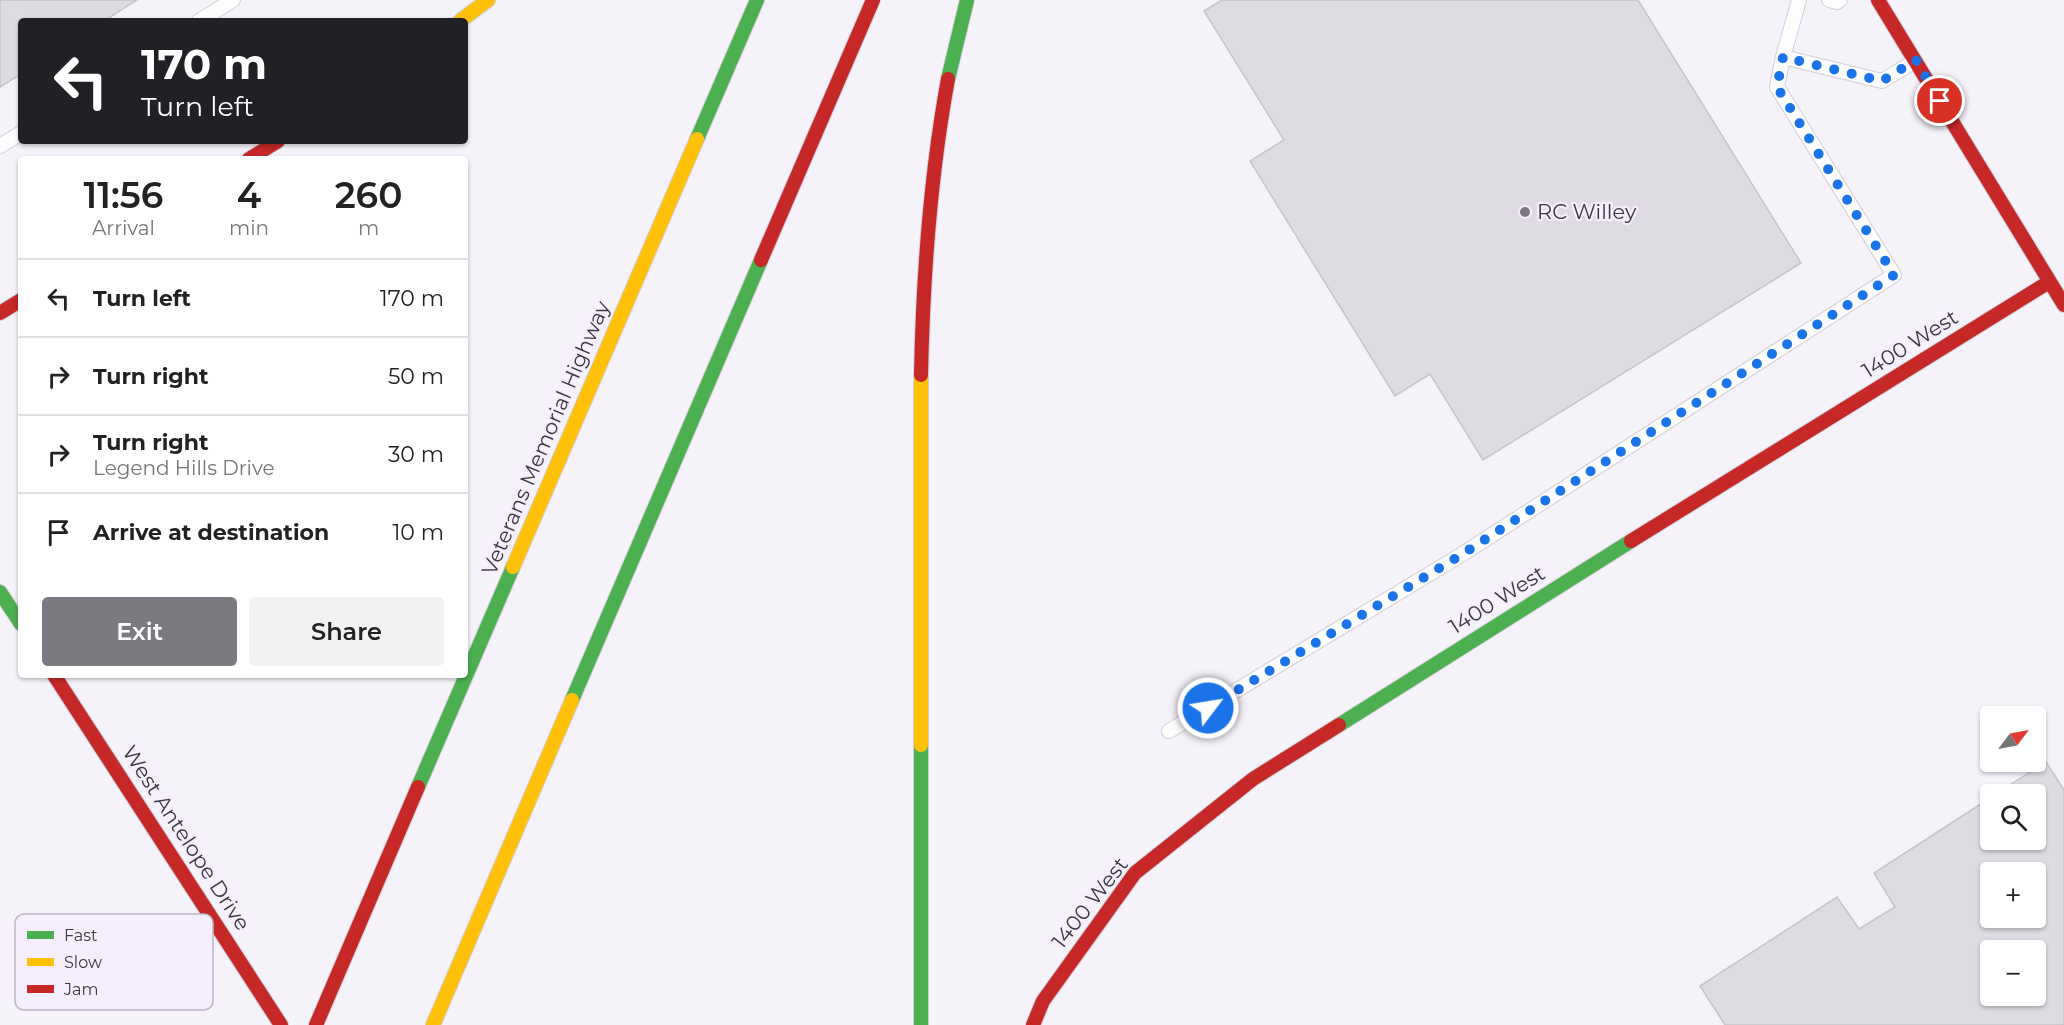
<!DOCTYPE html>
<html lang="en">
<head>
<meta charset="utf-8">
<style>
  body { margin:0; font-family:Montserrat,sans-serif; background:#f2f2f2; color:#222; height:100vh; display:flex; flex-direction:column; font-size:22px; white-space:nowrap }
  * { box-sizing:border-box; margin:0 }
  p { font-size:20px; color:#767676 }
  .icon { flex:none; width:33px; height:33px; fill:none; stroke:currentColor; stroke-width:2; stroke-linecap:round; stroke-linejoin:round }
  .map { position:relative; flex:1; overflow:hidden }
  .drawer { position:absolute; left:18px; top:156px; width:450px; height:522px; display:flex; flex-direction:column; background:#fff; border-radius:6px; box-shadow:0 2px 4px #0004 }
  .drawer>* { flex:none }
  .banner { position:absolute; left:18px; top:18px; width:450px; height:126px; border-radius:6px; box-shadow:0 2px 4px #0004; background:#202124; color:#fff; overflow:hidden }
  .needle { width:39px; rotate:58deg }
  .controls { position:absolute; left:1980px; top:706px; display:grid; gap:12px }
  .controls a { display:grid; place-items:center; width:66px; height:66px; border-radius:6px; background:#fff; box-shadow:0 2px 4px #0004; font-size:30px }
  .pin { position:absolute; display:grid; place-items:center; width:51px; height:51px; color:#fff; margin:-26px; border:3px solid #fff; border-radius:50%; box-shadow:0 2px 6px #0007 }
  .me { position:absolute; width:66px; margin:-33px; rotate:59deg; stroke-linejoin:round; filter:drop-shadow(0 0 4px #0008) }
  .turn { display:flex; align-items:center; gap:21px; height:126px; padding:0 24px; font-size:27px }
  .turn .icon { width:78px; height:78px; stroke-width:2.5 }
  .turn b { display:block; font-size:42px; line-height:51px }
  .eta { display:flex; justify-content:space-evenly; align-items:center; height:102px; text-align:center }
  .eta b { font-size:36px; font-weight:600; line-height:42px }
  .primary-button { display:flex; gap:12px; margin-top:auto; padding:12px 24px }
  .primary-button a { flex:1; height:69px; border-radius:6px; background:#7c7981; color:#fff; font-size:24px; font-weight:600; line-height:69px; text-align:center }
  .primary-button a+a { background:#f2f2f2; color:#222 }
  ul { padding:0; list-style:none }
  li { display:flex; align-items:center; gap:18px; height:78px; padding:0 24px; border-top:2px solid #e0e0e0 }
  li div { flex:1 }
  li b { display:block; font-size:22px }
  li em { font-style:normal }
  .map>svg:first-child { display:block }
</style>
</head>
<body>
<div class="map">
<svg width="2064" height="1025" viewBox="0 0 2064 1025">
  <rect width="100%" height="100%" fill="#f5f2fa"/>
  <path fill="#dedbe3" stroke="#c7c4cb" stroke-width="1.5" fill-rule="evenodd" d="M0 0H137L104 21H21V74L0 87Z
    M1222 0H1638L1801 263 1483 460 1430 374 1395 396 1250 161 1284 140 1204 11Z
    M2046 762 2064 790V1025H1725L1700 986 1837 897 1859 929 1895 907 1874 873 1990 798V840H2036V795H1994ZM1990 873H2036V918H1990ZM1990 951H2036V996H1990Z"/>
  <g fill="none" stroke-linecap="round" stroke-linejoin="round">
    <defs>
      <path id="lane" d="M1829 0 1837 2 1840 0
        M199 21 233 0
        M1783 57 1799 0
        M0 146 21 133
        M1169 731 1461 555 1894 275 1777 87 1783 57 1882 81 1915 61"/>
      <path id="fast" d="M948 79 967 0
        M697 139 757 0
        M0 592 21 624
        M572 700 761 260
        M1339 725 1631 541
        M921 745V1025
        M418 787 513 567"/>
      <path id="slow" d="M460 21 488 0
        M513 567 697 139
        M921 745V375
        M433 1025 572 700"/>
      <path id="jam" d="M1878 0 2064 305
        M249 159 278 141
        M761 260 873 0
        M0 313 21 300
        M921 375C923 276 930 177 948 79
        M1631 541 2049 282
        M54 675 281 1025
        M316 1025 418 787
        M1033 1025 1043 1001 1135 873 1253 779 1339 725"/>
    </defs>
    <use href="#lane" stroke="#d1cfd5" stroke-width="16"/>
    <use href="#fast" stroke="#d1cfd5" stroke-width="16"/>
    <use href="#slow" stroke="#d1cfd5" stroke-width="16"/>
    <use href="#jam" stroke="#d1cfd5" stroke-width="16"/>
    <use href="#lane" stroke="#fefdfe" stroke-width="14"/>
    <use href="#fast" stroke="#4caf50" stroke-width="14"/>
    <use href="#slow" stroke="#ffc107" stroke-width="14"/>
    <use href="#jam" stroke="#c62828" stroke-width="14"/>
  </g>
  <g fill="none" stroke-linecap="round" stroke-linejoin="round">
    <path stroke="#1a73e8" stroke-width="10" stroke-dasharray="0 18" d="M1208 708 1461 555 1894 275 1777 87 1783 57 1882 81 1916 60 1940 101"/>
  </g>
  <circle fill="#7c7981" stroke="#f4eefd" stroke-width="2" cx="1525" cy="212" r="6"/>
  <g text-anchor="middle" stroke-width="4.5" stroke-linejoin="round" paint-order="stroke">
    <g font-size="21" fill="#3b3840" stroke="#f4eefd" text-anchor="start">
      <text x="1537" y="219">RC Willey</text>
    </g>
    <g font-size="21" fill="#3b3840" stroke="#f4eefd">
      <text transform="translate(1910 344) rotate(-32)" y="7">1400 West</text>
      <text transform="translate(546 438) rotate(-67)" y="7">Veterans Memorial Highway</text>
      <text transform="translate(1497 600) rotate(-32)" y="7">1400 West</text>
      <text transform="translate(186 838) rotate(57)" y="7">West Antelope Drive</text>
      <text transform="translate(1090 903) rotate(-52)" y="7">1400 West</text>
    </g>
  </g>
  <rect x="15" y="914" width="198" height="96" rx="9" fill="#f4eefd" stroke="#bcb7c4" stroke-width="1.5"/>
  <rect x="27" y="931" width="27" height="8" fill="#4caf50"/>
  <rect x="27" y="958" width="27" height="8" fill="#ffc107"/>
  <rect x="27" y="985" width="27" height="8" fill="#c62828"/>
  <g font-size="16" fill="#3b3840">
    <text x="64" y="941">Fast</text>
    <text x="64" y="968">Slow</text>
    <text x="64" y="995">Jam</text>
  </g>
</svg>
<div class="controls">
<a><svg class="needle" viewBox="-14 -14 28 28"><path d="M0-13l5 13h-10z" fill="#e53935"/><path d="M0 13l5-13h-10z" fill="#767676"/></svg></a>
<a><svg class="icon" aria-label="search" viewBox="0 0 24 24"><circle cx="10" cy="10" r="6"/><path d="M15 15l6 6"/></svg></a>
<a>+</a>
<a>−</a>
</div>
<div class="pin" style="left:1940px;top:101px;background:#d93025"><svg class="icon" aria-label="arrive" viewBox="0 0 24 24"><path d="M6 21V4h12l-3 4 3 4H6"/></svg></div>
<svg class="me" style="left:1208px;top:708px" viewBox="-20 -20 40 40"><circle r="17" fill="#1a73e8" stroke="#fff" stroke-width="3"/><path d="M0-11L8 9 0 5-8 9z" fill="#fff"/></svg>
<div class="banner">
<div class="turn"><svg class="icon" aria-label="left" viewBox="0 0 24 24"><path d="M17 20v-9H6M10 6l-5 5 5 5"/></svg><div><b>170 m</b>Turn left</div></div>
</div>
<section class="drawer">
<div class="eta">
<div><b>11:56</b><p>Arrival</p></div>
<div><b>4</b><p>min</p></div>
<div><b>260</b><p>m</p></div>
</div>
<ul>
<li><svg class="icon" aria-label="left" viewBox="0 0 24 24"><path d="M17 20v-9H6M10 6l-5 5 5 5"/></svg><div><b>Turn left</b></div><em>170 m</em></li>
<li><svg class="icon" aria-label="right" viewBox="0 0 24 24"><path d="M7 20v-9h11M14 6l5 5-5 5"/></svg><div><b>Turn right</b></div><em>50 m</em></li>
<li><svg class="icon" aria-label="right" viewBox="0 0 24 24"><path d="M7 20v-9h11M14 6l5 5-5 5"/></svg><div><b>Turn right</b><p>Legend Hills Drive</p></div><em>30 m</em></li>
<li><svg class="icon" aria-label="arrive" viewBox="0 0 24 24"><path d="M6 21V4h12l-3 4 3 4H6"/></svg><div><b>Arrive at destination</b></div><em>10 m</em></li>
</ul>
<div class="primary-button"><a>Exit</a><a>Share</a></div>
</section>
</div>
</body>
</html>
